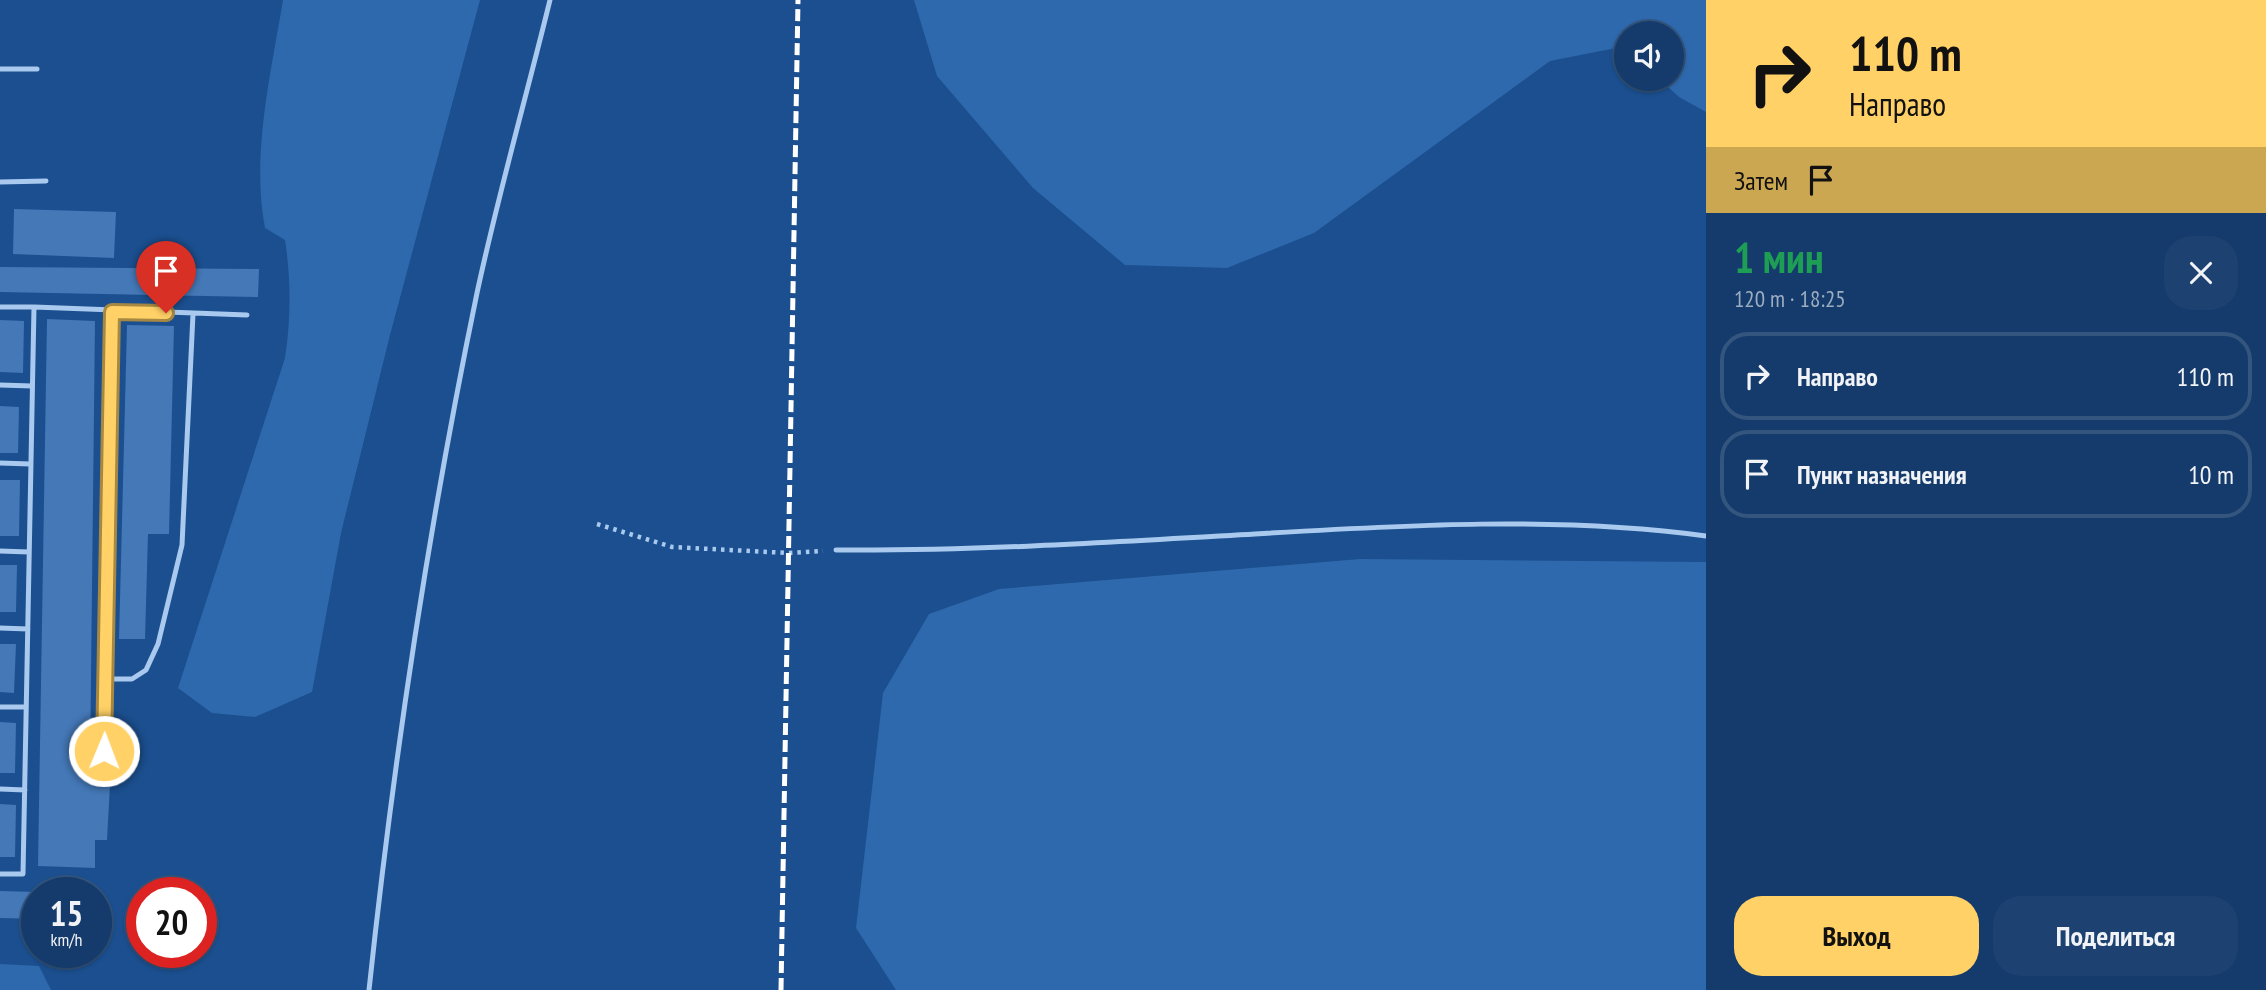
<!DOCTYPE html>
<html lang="ru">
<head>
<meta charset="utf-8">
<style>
  body { margin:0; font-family:"PT Sans Narrow",sans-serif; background:#1d4271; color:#f1f3f6; height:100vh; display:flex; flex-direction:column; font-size:26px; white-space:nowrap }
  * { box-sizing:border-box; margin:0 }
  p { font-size:23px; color:#9dadc1 }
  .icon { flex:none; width:38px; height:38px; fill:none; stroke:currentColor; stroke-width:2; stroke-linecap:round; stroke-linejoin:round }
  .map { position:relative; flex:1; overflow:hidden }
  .details { display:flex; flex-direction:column; background:#143b6b; width:560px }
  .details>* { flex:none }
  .guide { background:#ffd166; color:#111; overflow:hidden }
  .tools { position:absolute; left:1614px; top:21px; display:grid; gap:14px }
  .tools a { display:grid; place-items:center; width:70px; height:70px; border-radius:50%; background:#143b6b; box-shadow:0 2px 5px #0004,0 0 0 2px #33557e; font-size:35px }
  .speed { position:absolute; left:21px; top:877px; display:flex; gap:14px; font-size:35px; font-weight:700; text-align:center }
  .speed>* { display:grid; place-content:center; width:91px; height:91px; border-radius:50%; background:#143b6b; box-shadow:0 2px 5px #0004,0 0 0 2px #33557e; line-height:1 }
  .speed small { font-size:18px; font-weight:400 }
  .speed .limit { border:10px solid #d22; background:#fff; color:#111 }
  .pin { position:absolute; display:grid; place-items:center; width:60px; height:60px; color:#fff; margin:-72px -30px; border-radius:50% 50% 50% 0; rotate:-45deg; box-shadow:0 0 7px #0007 }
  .pin .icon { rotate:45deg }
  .me { position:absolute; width:77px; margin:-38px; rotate:1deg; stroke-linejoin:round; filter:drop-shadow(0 0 5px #0008) }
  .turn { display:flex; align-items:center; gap:24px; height:147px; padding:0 28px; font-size:32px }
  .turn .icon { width:91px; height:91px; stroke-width:2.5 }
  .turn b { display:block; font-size:49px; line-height:60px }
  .then { display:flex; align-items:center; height:66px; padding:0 28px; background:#0003; gap:14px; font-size:26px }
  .round { display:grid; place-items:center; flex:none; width:74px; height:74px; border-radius:28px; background:#1d4271 }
  .overview { display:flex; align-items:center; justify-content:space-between; height:119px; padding:0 28px }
  h1 { font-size:42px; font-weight:700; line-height:52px; color:#1e9e55 }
  .action { display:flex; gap:14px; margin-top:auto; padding:14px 28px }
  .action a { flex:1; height:80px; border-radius:28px; background:#ffd166; color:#111; font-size:28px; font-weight:700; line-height:80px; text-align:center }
  .action a+a { background:#1d4271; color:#f1f3f6 }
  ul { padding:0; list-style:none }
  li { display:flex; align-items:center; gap:21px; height:88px; margin:0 14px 10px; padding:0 14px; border:4px solid #33557e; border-radius:28px }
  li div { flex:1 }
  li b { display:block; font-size:26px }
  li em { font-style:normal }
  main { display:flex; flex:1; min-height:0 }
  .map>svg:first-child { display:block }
</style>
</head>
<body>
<main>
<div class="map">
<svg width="1706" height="990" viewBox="0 0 1706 990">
  <rect width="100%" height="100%" fill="#1b4f8f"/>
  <path fill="#2e69ad" d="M283 0H480L390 335 341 533 312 692 255 717 212 713 178 688 285 358C291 319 291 279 285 240L265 228C251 155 271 73 283 0Z
    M914 0H1706V112L1679 97 1659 79H1671V33H1626V50L1621 47 1550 61 1314 233 1227 268 1125 265 1033 188 937 76Z
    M1360 559 1706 562V990H896L856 928 883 693 929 614 999 589Z
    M0 964 39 966 51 990H0Z"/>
  <path fill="#4478b7" d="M14 209 116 212 114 258 13 254Z
    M0 267 259 269 258 297 0 292Z
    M47 319 95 321 90 766 111 767 107 840H95V868L38 866Z
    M0 320 24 321 23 373 0 372Z
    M127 325 174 326 169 534H148L145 639H119Z
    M0 406 19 407 18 453H0Z
    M0 480H20L19 536H0Z
    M0 565H17L16 612H0Z
    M0 644H16L14 693 0 692Z
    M0 722 16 723 15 773H0Z
    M0 804 16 805 15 857H0Z
    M0 891 37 892V919L0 918Z"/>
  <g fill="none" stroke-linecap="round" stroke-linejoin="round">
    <path stroke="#a9c9ee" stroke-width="4.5" stroke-dasharray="3.5 5" stroke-linecap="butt" d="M597 524 672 547 788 553 823 551"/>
    <path stroke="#a9c9ee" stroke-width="5" d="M0 69H37
      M0 182 46 181
      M0 307H34L23 874H0
      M34 307 247 315
      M0 385 32 386
      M0 463 30 464
      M836 550C976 551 1116 542 1255 534 1405 525 1557 516 1706 536
      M0 551 29 552
      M0 628 28 629
      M106 679H132L146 670 158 644 182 545 193 314
      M0 707H26
      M104 751 112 312
      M0 789 25 790
      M369 990C394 756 429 524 477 293 498 195 526 98 550 0"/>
    <path stroke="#fff" stroke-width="5" stroke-dasharray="12 5" stroke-linecap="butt" d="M781 990 798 0"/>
  </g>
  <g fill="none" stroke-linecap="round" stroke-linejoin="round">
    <defs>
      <path id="route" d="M104 751 112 312 166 313"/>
    </defs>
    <use href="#route" stroke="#a68842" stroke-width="18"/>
    <use href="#route" stroke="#ffd166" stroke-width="12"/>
  </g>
</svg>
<div class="tools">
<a><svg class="icon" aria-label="sound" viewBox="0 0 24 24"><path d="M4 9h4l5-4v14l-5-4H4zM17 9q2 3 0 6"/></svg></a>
</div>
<div class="speed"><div>15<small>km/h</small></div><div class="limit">20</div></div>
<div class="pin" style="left:166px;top:313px;background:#d93025"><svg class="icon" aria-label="arrive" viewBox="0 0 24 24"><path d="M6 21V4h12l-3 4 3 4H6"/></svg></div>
<svg class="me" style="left:104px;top:751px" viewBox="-20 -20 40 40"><circle r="17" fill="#ffd166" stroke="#fff" stroke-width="3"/><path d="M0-11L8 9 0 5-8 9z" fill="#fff"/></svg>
</div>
<section class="details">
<div class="guide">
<div class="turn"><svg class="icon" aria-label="right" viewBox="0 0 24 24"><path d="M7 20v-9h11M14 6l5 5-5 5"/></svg><div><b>110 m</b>Направо</div></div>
<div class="then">Затем<svg class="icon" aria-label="arrive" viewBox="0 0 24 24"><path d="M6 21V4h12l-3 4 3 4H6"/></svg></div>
</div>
<div class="overview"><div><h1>1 мин</h1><p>120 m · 18:25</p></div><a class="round"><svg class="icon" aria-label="close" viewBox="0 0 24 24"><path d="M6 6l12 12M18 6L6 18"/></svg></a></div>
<ul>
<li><svg class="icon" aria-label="right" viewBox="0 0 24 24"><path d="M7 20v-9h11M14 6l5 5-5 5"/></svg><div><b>Направо</b></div><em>110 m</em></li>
<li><svg class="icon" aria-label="arrive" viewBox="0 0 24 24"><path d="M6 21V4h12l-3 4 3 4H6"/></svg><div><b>Пункт назначения</b></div><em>10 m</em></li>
</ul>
<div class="action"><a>Выход</a><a>Поделиться</a></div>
</section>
</main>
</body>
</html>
